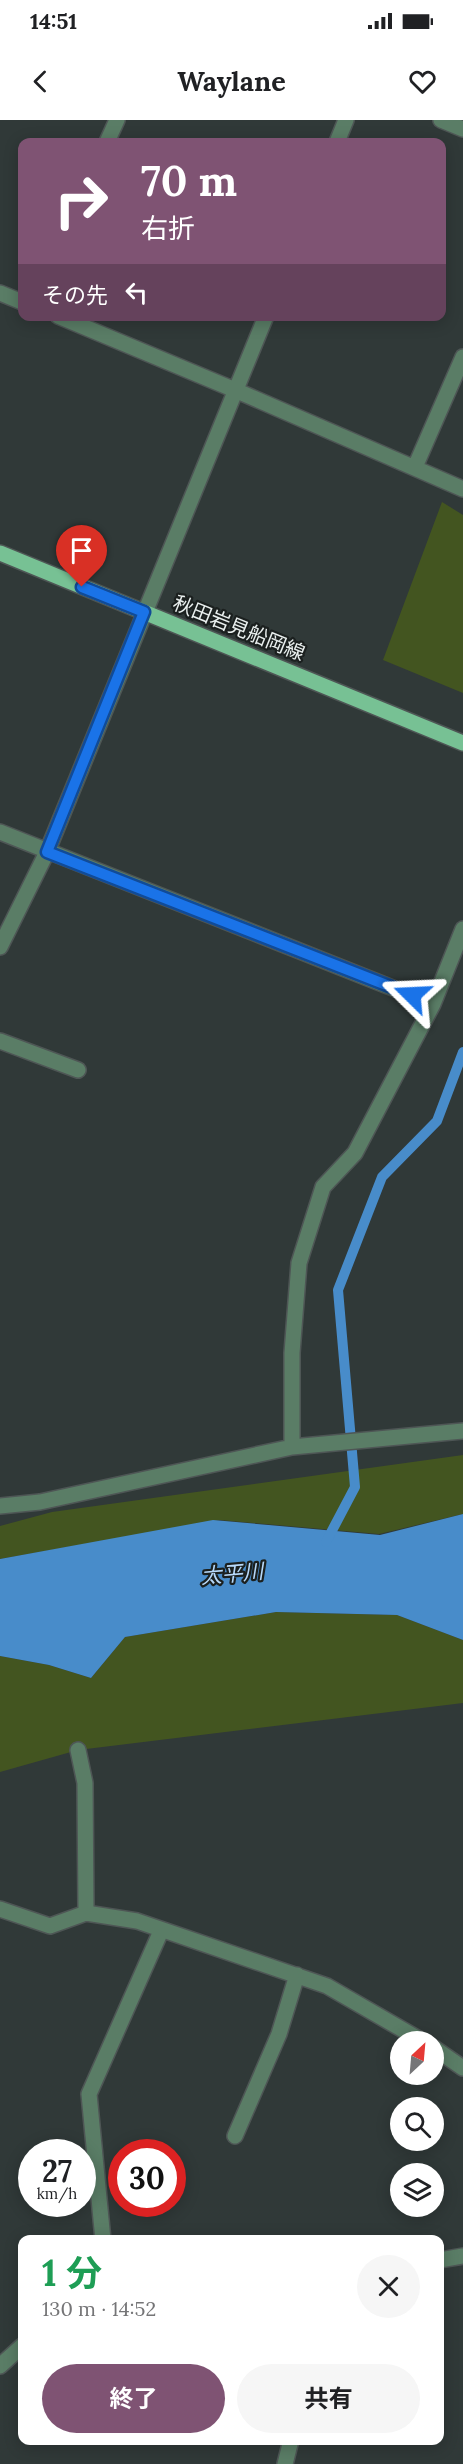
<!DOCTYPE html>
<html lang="ja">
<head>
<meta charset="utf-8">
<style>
  body { margin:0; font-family:Lora,"Noto Sans JP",serif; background:#f6f6f6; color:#202124; height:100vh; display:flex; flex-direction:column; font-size:22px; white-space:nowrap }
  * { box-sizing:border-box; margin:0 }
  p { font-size:20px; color:#757577 }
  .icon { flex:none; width:33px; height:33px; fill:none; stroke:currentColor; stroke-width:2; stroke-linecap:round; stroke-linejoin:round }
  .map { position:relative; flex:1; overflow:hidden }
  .drawer { position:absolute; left:18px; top:2115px; width:426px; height:210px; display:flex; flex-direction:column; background:#fff; border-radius:12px; box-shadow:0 3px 15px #0003 }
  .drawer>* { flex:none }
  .banner { position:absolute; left:18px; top:18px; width:428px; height:183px; border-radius:12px; box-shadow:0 3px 15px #0003; background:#7f5373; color:#fff; overflow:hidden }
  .needle { width:39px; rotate:26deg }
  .controls { position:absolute; left:390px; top:1911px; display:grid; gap:12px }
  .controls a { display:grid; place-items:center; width:54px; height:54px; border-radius:50%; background:#fff; box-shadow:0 3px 15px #0003; font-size:30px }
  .speed { position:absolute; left:18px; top:2019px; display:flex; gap:12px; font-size:30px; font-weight:700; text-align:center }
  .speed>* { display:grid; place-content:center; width:78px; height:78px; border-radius:50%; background:#fff; box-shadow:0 3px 15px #0003; line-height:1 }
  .speed small { font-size:15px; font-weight:400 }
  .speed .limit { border:9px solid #d22; background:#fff; color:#111 }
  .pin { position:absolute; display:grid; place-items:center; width:51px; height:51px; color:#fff; margin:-62px -26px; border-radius:50% 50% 50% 0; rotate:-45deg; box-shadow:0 0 6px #0007 }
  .pin .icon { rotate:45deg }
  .me { position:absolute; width:66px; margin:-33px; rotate:291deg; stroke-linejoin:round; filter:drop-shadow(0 0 4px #0008) }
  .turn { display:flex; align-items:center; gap:21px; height:126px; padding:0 24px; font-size:27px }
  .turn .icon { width:78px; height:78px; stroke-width:2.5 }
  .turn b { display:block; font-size:42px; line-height:51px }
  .then { display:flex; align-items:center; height:57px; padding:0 24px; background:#0003; gap:12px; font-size:22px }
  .round { display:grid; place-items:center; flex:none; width:63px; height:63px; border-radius:32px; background:#f6f6f6 }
  .head { display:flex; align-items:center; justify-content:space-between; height:102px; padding:0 24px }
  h1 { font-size:36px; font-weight:700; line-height:45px; color:#1e9e55 }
  .primary-button { display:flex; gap:12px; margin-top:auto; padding:12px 24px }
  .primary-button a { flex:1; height:69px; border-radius:36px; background:#7f5373; color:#fff; font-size:24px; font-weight:700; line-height:69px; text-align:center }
  .primary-button a+a { background:#f6f6f6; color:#202124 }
  .status { display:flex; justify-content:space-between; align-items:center; height:42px; padding:0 30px; background:#fff; direction:ltr }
  .status svg { height:16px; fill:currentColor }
  header { display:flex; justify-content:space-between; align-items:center; height:78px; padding:0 24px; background:#fff; font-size:27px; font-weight:700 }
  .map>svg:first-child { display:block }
</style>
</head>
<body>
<div class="status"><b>14:51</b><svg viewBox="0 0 49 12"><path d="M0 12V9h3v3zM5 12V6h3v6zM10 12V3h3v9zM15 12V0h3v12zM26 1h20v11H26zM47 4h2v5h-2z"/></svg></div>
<header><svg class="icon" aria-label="back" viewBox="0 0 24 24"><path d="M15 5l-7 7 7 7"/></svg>Waylane<svg class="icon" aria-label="heart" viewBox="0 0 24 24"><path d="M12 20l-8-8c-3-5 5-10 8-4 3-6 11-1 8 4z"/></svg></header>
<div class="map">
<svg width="463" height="2344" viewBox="0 0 463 2344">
  <rect width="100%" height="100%" fill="#303938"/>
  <path fill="#435520" d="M442 382 463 395V573L383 540Z
    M463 1335V1394L379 1414 220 1400 0 1439V1406L52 1392Z
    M276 1492 397 1495 463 1520V1583L78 1630 0 1652V1536L49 1545 91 1558 125 1517Z"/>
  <path fill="#488cca" d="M463 1394V1520L397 1495 276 1492 125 1517 91 1558 49 1545 0 1536V1439L213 1400 380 1415Z"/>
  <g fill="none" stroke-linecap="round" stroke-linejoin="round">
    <path stroke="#488cca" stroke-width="10" d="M326 1422 355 1367 338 1170 382 1057 437 1001 463 932"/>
    <defs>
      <path id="street" d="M441 0 463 9
        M107 22 117 0
        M337 22 346 0
        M0 173 22 182
        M58 196 235 270 463 369
        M415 347 463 237
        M0 712 433 884
        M0 827 47 732 266 196
        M0 921 78 950
        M292 1327V1233L299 1143 323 1067 355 1033 433 884 463 809
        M0 1386 40 1382 292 1327 463 1311
        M78 1630 85 1663 86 1793
        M0 1789 50 1806 86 1793 137 1801 327 1866 424 1922
        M434 1928 463 1948
        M235 2016 279 1914 297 1855
        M103 2120 89 1974 161 1811
        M440 2140 463 2136
        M0 2246 22 2226
        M285 2344 291 2320"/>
      <path id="primary" d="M0 433 463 623"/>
    </defs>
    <use href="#street" stroke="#4e5655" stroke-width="18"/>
    <use href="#primary" stroke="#4e5655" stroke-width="18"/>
    <use href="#street" stroke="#5a7d66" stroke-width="15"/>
    <use href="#primary" stroke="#77c194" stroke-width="15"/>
  </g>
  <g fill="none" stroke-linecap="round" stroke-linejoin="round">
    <defs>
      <path id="route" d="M82 467 144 492 47 732 412 875"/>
    </defs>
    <use href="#route" stroke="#114b97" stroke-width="15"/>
    <use href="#route" stroke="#1a73e8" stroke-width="10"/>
  </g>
  <g text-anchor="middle" stroke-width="4.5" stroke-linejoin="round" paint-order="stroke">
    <g font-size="20" fill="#eaf0ef" stroke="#1b201f">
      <text transform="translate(239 508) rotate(22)" y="7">秋田岩見船岡線</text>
    </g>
    <g font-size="21" font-style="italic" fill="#b7d9fa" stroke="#1b201f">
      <text transform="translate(232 1454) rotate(-5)" y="7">太平川</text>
    </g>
  </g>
</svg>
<div class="controls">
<a><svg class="needle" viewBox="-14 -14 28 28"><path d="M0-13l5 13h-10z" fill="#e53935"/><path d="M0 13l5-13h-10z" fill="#757577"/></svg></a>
<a><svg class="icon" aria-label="search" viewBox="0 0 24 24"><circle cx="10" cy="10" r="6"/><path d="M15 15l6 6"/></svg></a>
<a><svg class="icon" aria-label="layers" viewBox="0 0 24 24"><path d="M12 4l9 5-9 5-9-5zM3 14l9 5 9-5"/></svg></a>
</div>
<div class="speed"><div>27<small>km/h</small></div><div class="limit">30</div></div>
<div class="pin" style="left:82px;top:467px;background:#d93025"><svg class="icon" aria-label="arrive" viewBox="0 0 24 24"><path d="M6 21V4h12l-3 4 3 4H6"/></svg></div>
<svg class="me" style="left:412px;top:875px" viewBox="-20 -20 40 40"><path d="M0-17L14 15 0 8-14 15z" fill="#1a73e8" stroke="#fff" stroke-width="4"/></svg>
<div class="banner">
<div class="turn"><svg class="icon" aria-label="right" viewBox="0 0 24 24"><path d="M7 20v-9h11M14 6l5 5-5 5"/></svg><div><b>70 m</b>右折</div></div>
<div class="then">その先<svg class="icon" aria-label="left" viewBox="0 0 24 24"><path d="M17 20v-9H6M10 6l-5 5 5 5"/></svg></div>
</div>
<section class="drawer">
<div class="head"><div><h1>1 分</h1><p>130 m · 14:52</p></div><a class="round"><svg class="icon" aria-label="close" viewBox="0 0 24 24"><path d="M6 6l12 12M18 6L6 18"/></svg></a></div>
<div class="primary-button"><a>終了</a><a>共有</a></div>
</section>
</div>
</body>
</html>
